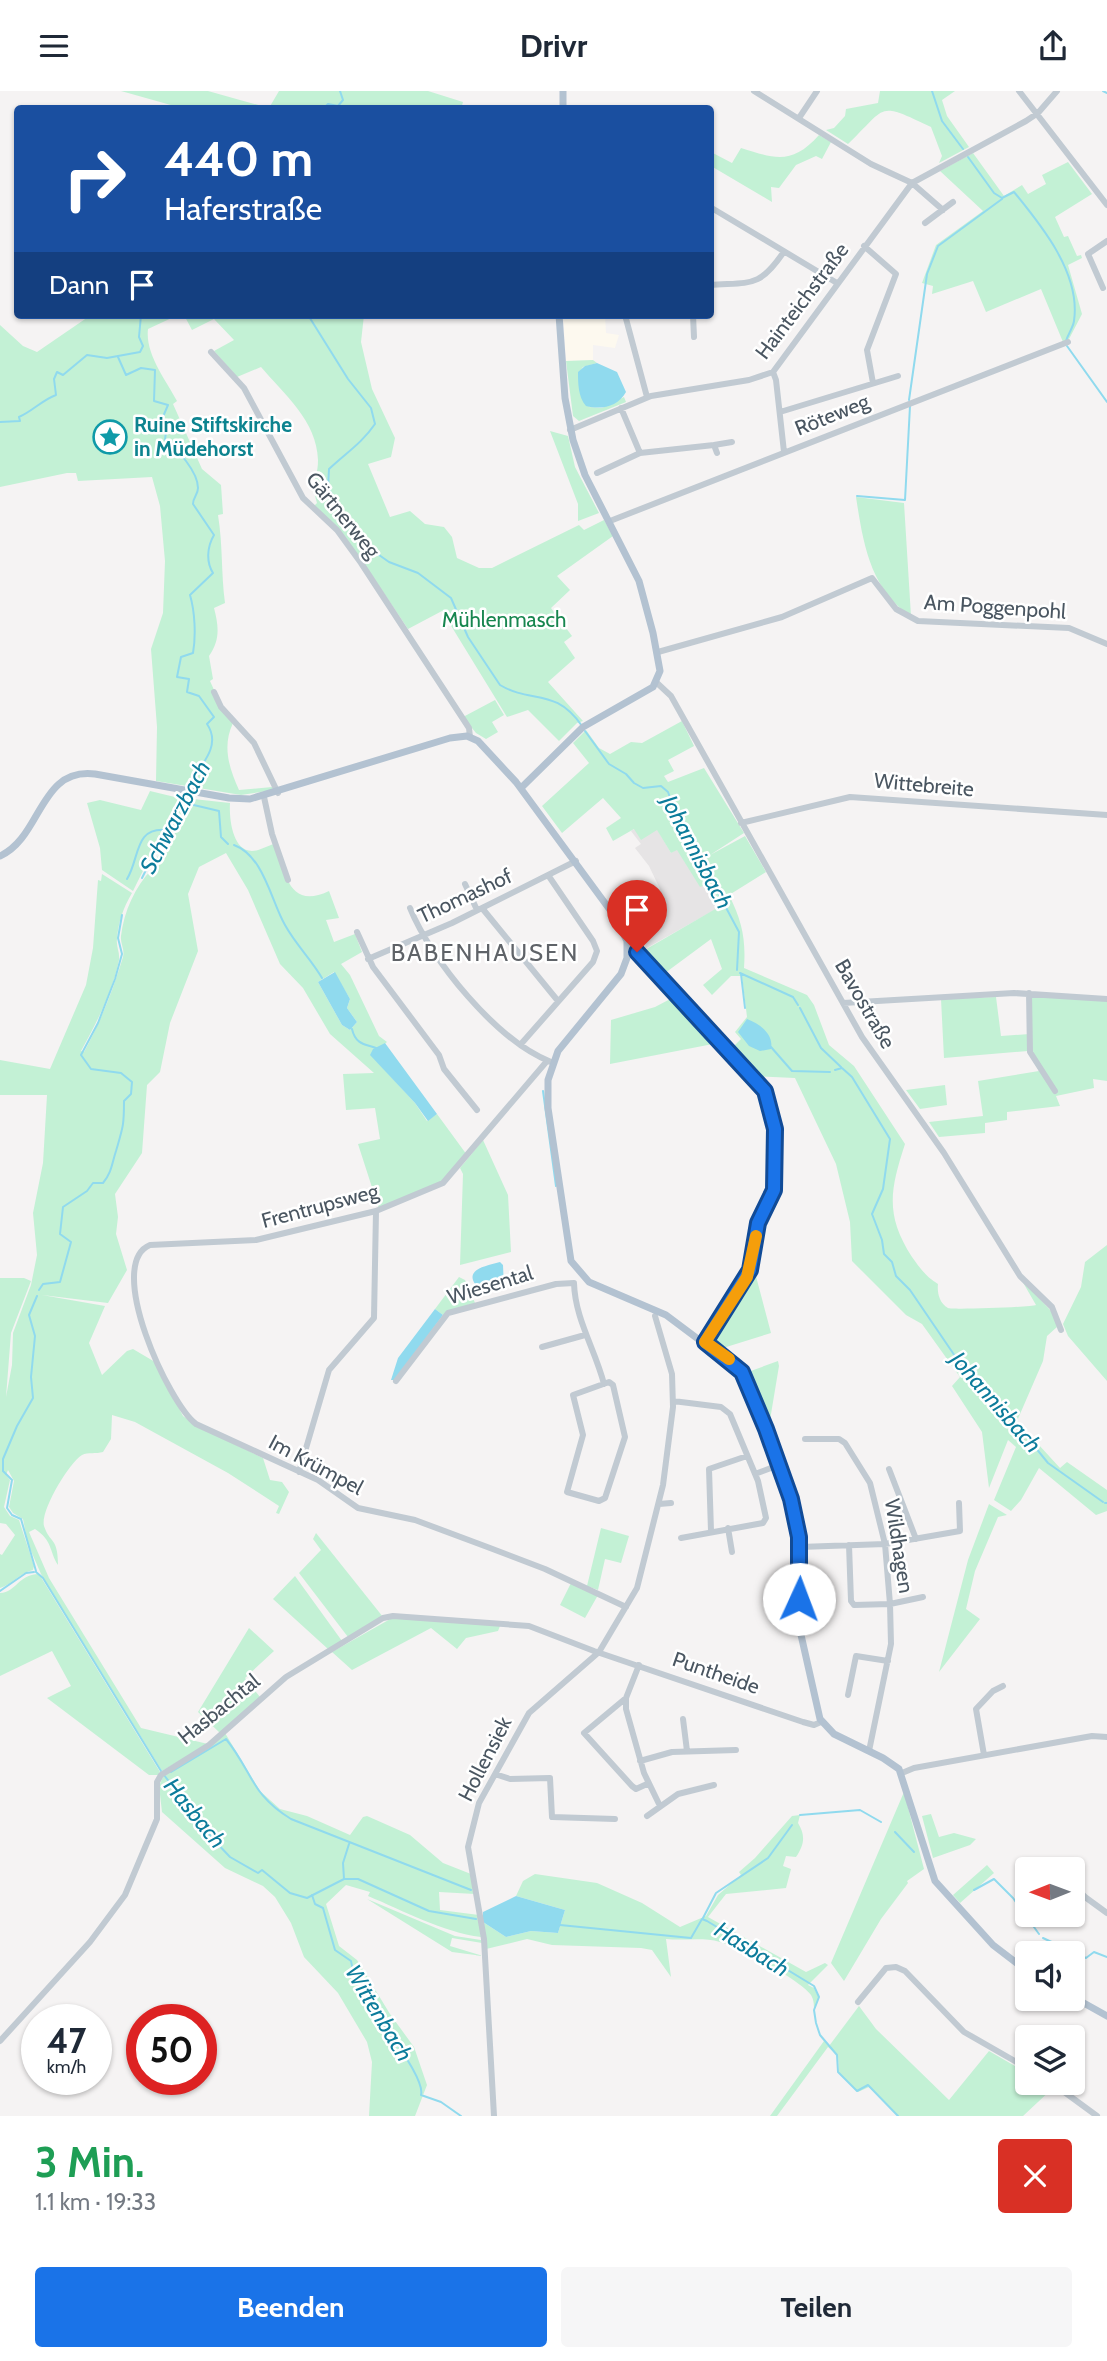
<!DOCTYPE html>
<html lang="de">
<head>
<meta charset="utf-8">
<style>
  body { margin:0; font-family:Cabin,sans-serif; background:#f6f6f7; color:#1f2937; height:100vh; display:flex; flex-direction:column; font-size:26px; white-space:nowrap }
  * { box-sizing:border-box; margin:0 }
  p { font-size:23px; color:#747a83 }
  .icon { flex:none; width:38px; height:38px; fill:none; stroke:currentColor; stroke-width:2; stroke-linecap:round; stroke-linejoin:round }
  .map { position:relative; height:2025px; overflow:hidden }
  .drawer { display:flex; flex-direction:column; background:#fff; flex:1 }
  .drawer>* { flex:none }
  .banner { position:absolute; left:14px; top:14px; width:700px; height:214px; border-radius:7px; box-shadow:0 2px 5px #0004; background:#1a4fa0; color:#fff; overflow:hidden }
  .needle { width:46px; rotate:269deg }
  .buttons { position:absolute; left:1015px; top:1766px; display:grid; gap:14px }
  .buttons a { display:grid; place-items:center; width:70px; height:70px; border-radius:7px; background:#fff; box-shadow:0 2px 5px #0004; font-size:35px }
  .speed { position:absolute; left:21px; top:1913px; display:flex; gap:14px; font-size:35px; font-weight:700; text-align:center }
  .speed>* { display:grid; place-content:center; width:91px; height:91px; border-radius:50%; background:#fff; box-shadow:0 2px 5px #0004; line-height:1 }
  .speed small { font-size:18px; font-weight:400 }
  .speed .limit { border:10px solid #d22; background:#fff; color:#111 }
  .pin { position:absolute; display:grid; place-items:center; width:60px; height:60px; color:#fff; margin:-72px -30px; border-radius:50% 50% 50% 0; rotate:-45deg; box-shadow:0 0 7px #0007 }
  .pin .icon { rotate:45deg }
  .me { position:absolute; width:77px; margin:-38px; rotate:2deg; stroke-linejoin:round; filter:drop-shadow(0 0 5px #0008) }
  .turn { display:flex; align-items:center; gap:24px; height:147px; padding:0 35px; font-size:32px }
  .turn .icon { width:91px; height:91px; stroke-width:2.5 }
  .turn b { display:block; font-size:49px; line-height:60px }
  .then { display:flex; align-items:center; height:66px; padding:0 35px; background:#0003; gap:14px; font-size:26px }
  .round { display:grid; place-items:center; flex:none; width:74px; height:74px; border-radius:7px; background:#f6f6f7 }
  .overview { display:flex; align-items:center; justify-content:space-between; height:119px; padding:0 35px }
  h1 { font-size:42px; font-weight:700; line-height:52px; color:#1e9e55 }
  .cta { display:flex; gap:14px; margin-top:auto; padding:14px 35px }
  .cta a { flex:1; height:80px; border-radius:7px; background:#1a73e8; color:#fff; font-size:28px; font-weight:700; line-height:80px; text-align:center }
  .cta a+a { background:#f6f6f7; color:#1f2937 }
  header { display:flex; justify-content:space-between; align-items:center; height:91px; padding:0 35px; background:#fff; font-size:32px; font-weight:700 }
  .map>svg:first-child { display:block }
</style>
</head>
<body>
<header><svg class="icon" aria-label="menu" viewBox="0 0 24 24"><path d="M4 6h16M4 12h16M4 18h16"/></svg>Drivr<svg class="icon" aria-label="share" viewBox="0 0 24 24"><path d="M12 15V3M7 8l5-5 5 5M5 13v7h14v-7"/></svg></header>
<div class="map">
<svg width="1107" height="2025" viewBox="0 0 1107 2025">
  <rect width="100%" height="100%" fill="#f5f3f3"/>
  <path fill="#fdf9ef" d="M563 224H605L606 242 619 244 615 257 593 254V269L566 270Z"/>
  <path fill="#e6e4e5" d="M651 728 671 762 677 758 700 795 706 794 718 817 645 858 646 850 632 843 618 822 660 798 649 775 635 757 641 753 631 740Z"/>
  <path fill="#c3f1d5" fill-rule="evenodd" d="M121 0H208L269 17 279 0H428L463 11 461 18H185Z
    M880 0H955L942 9 947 25 969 56 939 72 942 65 931 36C876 10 888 15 848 53L826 39 834 37 845 25 846 18 878 12Z
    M819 44 831 51 822 68 816 65 796 74 779 97 771 96 772 111 711 75V61L732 72 741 57C776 68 792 74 819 44Z
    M973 62 1004 105 1022 94 1028 103 1046 93 1042 84 1068 71 1092 103 1055 126 1064 146 1068 145 1077 165 1081 164 1082 167 1068 174 1082 223 1069 248 1063 251 1041 198 986 221 973 190 932 203 933 195 922 192 936 154 983 120 940 80Z
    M91 224H178L148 238C145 263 166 289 177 310L173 313 202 378 221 394 223 423 218 424C223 455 221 482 225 512L214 517C219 536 220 549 209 565L213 588 210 590 224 621 233 632C222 655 229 677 239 699L272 696 273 699 241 704 156 690 157 636 151 558 163 522 165 470 160 415 152 386 78 390 76 382H67L0 396V234L23 255 37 261Z
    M184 224H364L361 251 372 298 395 347 391 366 368 373 390 426 410 420 425 433 444 436 452 446 457 467 479 477H492L579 434 584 439 604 429 613 445 557 485 570 499 551 517 572 545 564 551 575 567 548 591 583 630 577 632 559 650 528 619 507 626 442 520 408 538 363 471 313 416 317 412C310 389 318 389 318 369 317 330 284 303 261 276L237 286 214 260 234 249 214 228 192 239Z
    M593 269 597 272 583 276 578 283 589 316 602 317 624 306 626 311 579 330 573 325 566 270Z
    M550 340 568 345 575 376 599 422 578 430V413Z
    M856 406 904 412 911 525C870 499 863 451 856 406Z
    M495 609 504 624 492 631 498 641 486 648 476 642 463 626Z
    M682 630 694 655 668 669 674 680 664 685 668 691 704 677 744 742 710 764 745 745 766 781 729 804C742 830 746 848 744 877L807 904 814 914 829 954 854 975 905 1053C890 1099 885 1124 912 1166 920 1177 926 1186 938 1193 937 1201 939 1212 948 1217 952 1219 1031 1216 1036 1214L1021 1188 1053 1222 1057 1236 1047 1245 1043 1270 1017 1330 1060 1377 1067 1371 1107 1399V1420L1096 1424 1039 1377 1021 1409 1011 1420 994 1409 1016 1356 1008 1349 989 1397 982 1341 952 1295 960 1286 922 1233 906 1224 852 1170 850 1131 836 1073 795 987 754 985 730 959 741 948 735 941 747 926 742 885H731L712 904 703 894 722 878 711 848 661 885 643 860 717 817 705 794 700 796 677 759 671 762 657 739 641 749 634 738 613 750 606 737 621 727 603 707 562 742 542 715 589 672 573 652 586 639 599 657 610 663 631 651 642 652Z
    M150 700 179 707 133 800 102 779 100 757 87 712 100 709 141 719Z
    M184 707 230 712C229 726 232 760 252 760 259 760 267 755 274 753 286 783 289 819 329 800L339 827 326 829 334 851 355 843 362 861 341 873 350 884 379 945 387 951 371 964 415 1012 427 1030 437 1023 467 1064 445 1089 379 1118 358 1053 380 1048 375 1017 346 1019 343 983 374 982 330 943 303 897 280 873 248 799 226 762 199 776 188 803 198 860 170 932 160 981 147 994 142 1062 115 1103 118 1126 116 1143 127 1179 108 1212 42 1204 105 1215 89 1252 102 1284 127 1260 133 1258 155 1271 183 1325 197 1335 263 1367 270 1389 282 1391 289 1401 279 1423 276 1422 279 1415 228 1382 135 1331 112 1324 111 1348 103 1361C96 1363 88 1361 82 1364 69 1372 40 1420 44 1435 50 1453 58 1446 58 1474 49 1460 53 1450 35 1438L29 1441 49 1487 141 1637 208 1653 162 1680 41 1483 28 1453 23 1428 13 1422 9 1416 14 1390 8 1379 6 1384 10 1389 4 1416 10 1425 19 1429 34 1475 33 1479C19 1482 13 1493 0 1497V1463L2 1464 15 1444 6 1433 0 1432V1187H24L31 1190 11 1242 6 1306 12 1274 13 1242 31 1194 37 1164 33 1122 43 1072 47 1004H0V969L50 978 86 894 93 857 98 789 101 790 102 783 132 802C123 817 118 832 117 848 116 856 120 861 119 869 112 902 97 931 81 960L84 961C101 930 113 899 123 866 125 858 120 852 121 845 124 820 135 796 152 778ZM334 881 350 908 347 917 357 931 350 939 342 934 318 891Z
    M1031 904 1107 910V990L1093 988 1094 997 1056 1005 1060 1015 1007 1021V1029L985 1032V1042L939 1046 929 1031 983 1025 978 990 1039 980 1028 960 944 967 941 908 996 906 1001 945 1030 943Z
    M676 905 718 952 610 973 611 929 655 916Z
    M945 994 947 1014 920 1018 906 999Z
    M483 1049 508 1104 511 1161 460 1174 463 1083 460 1077Z
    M1107 1154V1290L1068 1245 1063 1233 1081 1196 1085 1171Z
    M753 1174 771 1242 723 1257 710 1247 748 1189Z
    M459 1186 465 1189 475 1212 443 1224 435 1218Z
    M778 1270 779 1275 770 1329 748 1281Z
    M989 1413 1007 1424 998 1426 975 1480 966 1518 980 1528 939 1581 968 1469Z
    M601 1437 629 1445 621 1472 605 1468 598 1499 587 1495Z
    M316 1442 383 1526 348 1546 299 1482 321 1459 313 1448Z
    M39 1483 160 1681 158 1684H149L47 1607 71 1595 52 1560 0 1585V1502C17 1501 17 1484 39 1483Z
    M295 1485 342 1550 328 1558 273 1508Z
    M571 1492 598 1504 585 1527 560 1514Z
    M392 1527 500 1535 498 1540 466 1547 457 1558 431 1537 352 1579 332 1561Z
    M249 1537 274 1560 245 1587 260 1606 220 1642 198 1621Z
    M225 1642 260 1700 280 1718 307 1725 350 1744 363 1726 367 1725 410 1744 443 1772 471 1783 475 1803 439 1801 440 1819 479 1824 481 1846C442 1841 404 1820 368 1805L370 1801 346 1794 326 1813 339 1855 357 1869 390 1923 414 1956 427 1994 415 2025H369L372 1971 367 1951 338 1902 304 1866 291 1832 275 1806 263 1795 225 1777 162 1721 159 1695 163 1686Z
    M904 1701 924 1778 907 1790 908 1792 881 1828 844 1890 831 1872Z
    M931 1723 939 1746 954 1742 976 1748 970 1754 933 1767 922 1725Z
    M800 1724 798 1732C806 1745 804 1754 796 1766L786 1765 783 1775 791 1778 786 1797 726 1803 708 1826 806 1881 825 1872 828 1874 808 1894 814 1897 819 1907 814 1920C814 1914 814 1909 811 1904 799 1888 740 1857 720 1851 703 1846 684 1850 666 1848L671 1886 652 1859 641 1857 552 1854 527 1848 486 1858 483 1831 506 1846 531 1840 558 1842 565 1819 516 1805 523 1790 535 1783 597 1792 642 1812 680 1836 706 1825 718 1804 741 1784 739 1781 755 1767 792 1725Z
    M987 1774 994 1782 960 1812 953 1804Z
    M367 1808 455 1845 481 1849 482 1852 452 1847 450 1855 483 1865 452 1861Z
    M859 1915 876 1938 949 2009 989 1960 1027 1982V1992H1043L1053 1997 1023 2025H898L869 1996 858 2001 839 1982 838 1965 828 1956 777 2025H770L824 1950 829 1955Z"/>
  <path fill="#90daee" d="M597 272 617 281 626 301C618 316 601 319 586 315 578 306 578 292 578 281L585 275Z
    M335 881 350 908 347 917 357 931 350 939 342 934 318 891Z
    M747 928C760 933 774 943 771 958L760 960 749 955 738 941Z
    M385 952 437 1023 428 1030 415 1012 370 964 373 958Z
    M500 1171 503 1174 504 1197 483 1202C459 1180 481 1176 500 1171Z
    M435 1218 443 1224 395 1289H391L398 1267Z
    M516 1805 565 1819 558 1842 531 1840 506 1846 483 1831V1821Z"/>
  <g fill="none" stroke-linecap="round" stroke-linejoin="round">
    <path stroke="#90daee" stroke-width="2" d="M932 0 942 30 963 58
      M1103 0 1107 2
      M323 18 328 13 338 15 343 9 340 0
      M968 66 994 102 1002 107 1014 101C1042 135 1081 183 1074 230 1073 237 1068 243 1066 250
      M308 224 348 288 371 317 375 333C362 352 346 362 329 378L328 397 362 452 389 471 418 482 451 507 468 546 500 594C532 613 555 596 582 635
      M1067 255 1107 311
      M118 266 126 284 141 277 155 279 154 310 168 314 162 328 167 332 165 349C177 357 198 381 198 397 198 404 193 406 193 413L214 444C207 456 206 471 213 482L190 504C195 521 196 545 193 562L181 566 177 586 189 588 187 601 199 605 214 626 207 633C223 656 198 677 187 696
      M909 309 927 183 938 155 1002 108
      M0 331 20 330 19 326C33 320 42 309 56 304L54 288 57 281 63 284 87 264 107 267 140 261 143 255 139 246 141 224
      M857 405 905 409 910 315
      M585 640 609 673 626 683 634 692 643 697 661 695 668 701 676 723 739 841 737 879
      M181 711 219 720 221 746 228 753
      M234 754C264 765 271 810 285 834 296 854 311 868 322 887
      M142 787 185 701
      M127 788C140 767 134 736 166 739
      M740 882 793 906 798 914
      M741 883 745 917
      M800 917 821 957 841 976
      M352 938C356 956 369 953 378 958
      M771 956 792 980 830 981
      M835 979 842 977 852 986 890 1048 883 1098 872 1123 882 1149 884 1163 892 1171 896 1185 910 1199 974 1293 1000 1313 1048 1372 1103 1411
      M543 1000 556 1095
      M39 1199 43 1193 60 1191 71 1151 60 1143 63 1116 87 1100 93 1092H103C112 1081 112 1072 116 1060 123 1036 124 1035 124 1010L131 1003 132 991 121 982 91 978 81 964 98 932 115 888 122 863 118 847 122 824
      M1105 1412H1107
      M36 1480 21 1428 12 1424 7 1417 12 1389 3 1380V1368L17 1335 33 1307 31 1286 35 1245 29 1224 37 1205
      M36 1481 43 1487 161 1680
      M0 1500 26 1482 34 1481
      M796 1514 797 1487
      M171 1681 226 1648C252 1680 251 1704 291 1728L471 1799
      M164 1684 213 1748 230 1766 258 1782 262 1779 290 1802 307 1807 344 1788H358L429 1820 476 1828
      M800 1724 860 1719 881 1731
      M895 1741 914 1761
      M344 1788 343 1772 349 1753
      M974 1799 994 1788 1013 1807 1039 1843
      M312 1804 315 1813 323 1817 335 1859 351 1870C355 1905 427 1982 421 2004L441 2011 461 2025
      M703 1827 716 1802 768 1767 792 1734
      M560 1834 691 1847 702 1828 707 1830 814 1895 819 1906 814 1919 816 1932 820 1944 837 1964 838 1981 857 2000 868 1994 898 2025
      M1043 1847 1086 1867 1094 1861 1107 1866"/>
    <path stroke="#c1cad2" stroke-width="6" d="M754 0 871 73 912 92 943 119
      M1019 0 1107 114
      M799 27 817 0
      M710 116 837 192
      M925 132 953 111
      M864 155 896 183 867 259 873 292
      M710 194C751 191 759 197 783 162
      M1103 197 1088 163 1107 150
      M625 224 647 306
      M693 224 694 246
      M211 261 244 297 303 407 337 439 361 472 469 637 470 646
      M773 281 776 289 784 361
      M621 317 640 362
      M780 321 898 285
      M570 339 651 305 749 289 773 281 912 92 1026 30 1038 22 1057 0
      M714 354 732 351
      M597 382 640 362 714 354 717 362
      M610 430 1068 251
      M658 561 782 526 872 487 896 518 918 530 1069 537 1107 553
      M656 591 671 605 862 946 944 1062 1020 1185 1052 1216 1061 1239
      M214 601 221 616 254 652 278 702
      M264 706 272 743 288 789
      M741 732 850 706 1107 724
      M465 793 477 819
      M410 817C431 869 497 950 551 971
      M482 817 558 910
      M357 841 373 876 439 964 444 978 477 1019
      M628 861 639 862 758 991 765 1000 775 1038 774 1099 758 1132 747 1186 705 1251
      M368 868 452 832 576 770
      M1029 902 1030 961 1055 1000
      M843 912 1014 902 1107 908
      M521 953 593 871 597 860 593 850 548 784
      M547 970 443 1092 376 1120 256 1149 150 1154C104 1173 169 1313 196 1333L318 1389 358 1417 415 1429 490 1457 545 1478 626 1516
      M574 1192C575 1228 595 1258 604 1293
      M542 1256 585 1244
      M396 1290 448 1222 556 1193 574 1192
      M609 1291 613 1294 625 1346 605 1407 599 1410 567 1401 583 1344 573 1304Z
      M673 1310 721 1316 730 1323 758 1390 766 1427 763 1432 681 1447
      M805 1348H839L845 1352 870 1392 885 1453 890 1513 891 1553 869 1660
      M889 1378 916 1448
      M299 1381 329 1279 374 1227 376 1120
      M755 1383 779 1374
      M659 1413 671 1412
      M728 1437 732 1461
      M711 1440 709 1378 747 1365
      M849 1454 851 1510 854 1514 890 1513 923 1506
      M800 1456 885 1453 960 1440 959 1412
      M639 1574 626 1607V1618L644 1682 660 1715
      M848 1604 856 1565 888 1570
      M626 1607 584 1642 632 1695 636 1698 647 1693
      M683 1628 687 1660
      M984 1664 976 1618 993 1600 1003 1595
      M640 1670 672 1661 736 1659
      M902 1682 914 1677 1092 1645 1107 1646
      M495 1683 510 1688 550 1687 552 1726 615 1728
      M647 1725 678 1703 714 1694
      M1059 1775 1061 1778
      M1073 1793 1085 1806 1107 1822
      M858 1911 886 1877 896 1876 905 1880 964 1941 1027 1977
      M0 1950 90 1851 125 1804 157 1728V1691L161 1684 209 1654 286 1586 383 1527 393 1525 529 1535 594 1560 803 1631 814 1634 821 1631
      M1052 1992 1097 2025
      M494 2025 484 1848 468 1756 479 1712 529 1622 599 1561 637 1497 663 1394 673 1316 672 1283 655 1225"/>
    <path stroke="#b3c2d1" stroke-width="7" d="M563 18V0
      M521 697 583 636 653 596 660 580 653 542 639 490 585 384 573 349 565 307 559 224
      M0 765C42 746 39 676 95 683L229 707 250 708 450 647 467 645 478 650 516 691 613 823 627 850V867L621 883 558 960 548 989V1017L571 1170 589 1191 666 1224 742 1281 766 1338 796 1430 801 1460 799 1535 820 1628 834 1643 883 1667 899 1678 935 1790 993 1854 1027 1880
      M1073 1906 1107 1925"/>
  </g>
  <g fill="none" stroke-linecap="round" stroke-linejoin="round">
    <defs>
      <path id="route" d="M637 861 765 1000 775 1038 774 1099 758 1132 750 1179 705 1251 742 1281 766 1338 791 1408 799 1446V1508"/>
    </defs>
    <use href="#route" stroke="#114b97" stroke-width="18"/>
    <use href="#route" stroke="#1a73e8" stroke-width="12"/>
    <path stroke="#f59e0b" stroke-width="12" d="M729 1268 705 1251 747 1186 756 1145"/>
  </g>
  <defs>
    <symbol id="sight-ring" viewBox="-11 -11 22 22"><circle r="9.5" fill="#fff" stroke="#0f9aa8" stroke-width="1.5"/><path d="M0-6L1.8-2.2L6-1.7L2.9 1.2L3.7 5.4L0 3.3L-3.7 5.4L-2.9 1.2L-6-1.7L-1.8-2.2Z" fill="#0f9aa8"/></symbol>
  </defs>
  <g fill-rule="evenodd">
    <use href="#sight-ring" x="91" y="327" width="38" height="38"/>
  </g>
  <g text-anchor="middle" stroke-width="5" stroke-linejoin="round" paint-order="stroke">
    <g font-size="21" fill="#4a5661" stroke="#fff">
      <text transform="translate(802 210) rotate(-53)" y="7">Hainteichstraße</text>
      <text transform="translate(832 324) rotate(-22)" y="7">Röteweg</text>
      <text transform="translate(343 424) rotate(51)" y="7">Gärtnerweg</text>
      <text transform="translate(995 516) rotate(4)" y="7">Am Poggenpohl</text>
      <text transform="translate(924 694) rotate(5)" y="7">Wittebreite</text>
      <text transform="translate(465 805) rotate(-25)" y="7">Thomashof</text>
      <text transform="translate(865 913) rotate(60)" y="7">Bavostraße</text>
      <text transform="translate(320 1115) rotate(-15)" y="7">Frentrupsweg</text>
      <text transform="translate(490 1194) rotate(-17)" y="7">Wiesental</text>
      <text transform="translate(316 1374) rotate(28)" y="7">Im Krümpel</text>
      <text transform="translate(899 1455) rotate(81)" y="7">Wildhagen</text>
      <text transform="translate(716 1582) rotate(19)" y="7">Puntheide</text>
      <text transform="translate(219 1618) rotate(-39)" y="7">Hasbachtal</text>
      <text transform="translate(485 1668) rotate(-63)" y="7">Hollensiek</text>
    </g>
    <g font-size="21" font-weight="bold" fill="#0d838f" stroke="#fff" text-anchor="start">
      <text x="134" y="341">Ruine Stiftskirche<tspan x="134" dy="24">in Müdehorst</tspan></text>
    </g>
    <g font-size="21" fill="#17864f" stroke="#fff">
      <text x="504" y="536">Mühlenmasch</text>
    </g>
    <g font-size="23" font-style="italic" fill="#0c7c9b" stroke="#fff">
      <text transform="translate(175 726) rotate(-62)" y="8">Schwarzbach</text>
      <text transform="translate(697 761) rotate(62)" y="8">Johannisbach</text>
      <text transform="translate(996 1311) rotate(49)" y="8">Johannisbach</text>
      <text transform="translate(195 1722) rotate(51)" y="8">Hasbach</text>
      <text transform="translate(752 1858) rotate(32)" y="8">Hasbach</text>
      <text transform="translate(379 1922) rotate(59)" y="8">Wittenbach</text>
    </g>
    <g font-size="24" letter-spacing="2" fill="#5f6368" stroke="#fff">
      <text x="485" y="870">BABENHAUSEN</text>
    </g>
  </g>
</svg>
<div class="buttons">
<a><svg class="needle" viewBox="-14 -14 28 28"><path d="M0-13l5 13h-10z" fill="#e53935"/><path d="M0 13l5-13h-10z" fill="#747a83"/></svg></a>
<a><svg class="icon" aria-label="sound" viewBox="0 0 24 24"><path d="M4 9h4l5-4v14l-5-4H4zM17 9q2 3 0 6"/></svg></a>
<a><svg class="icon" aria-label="layers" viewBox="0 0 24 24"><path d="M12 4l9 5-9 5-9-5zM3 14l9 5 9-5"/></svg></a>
</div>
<div class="speed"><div>47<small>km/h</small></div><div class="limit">50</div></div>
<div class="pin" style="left:637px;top:861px;background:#d93025"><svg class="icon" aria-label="arrive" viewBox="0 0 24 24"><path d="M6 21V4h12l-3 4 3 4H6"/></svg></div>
<svg class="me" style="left:799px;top:1508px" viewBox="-20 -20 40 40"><circle r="19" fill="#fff"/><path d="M0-13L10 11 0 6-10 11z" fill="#1a73e8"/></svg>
<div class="banner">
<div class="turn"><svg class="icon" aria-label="right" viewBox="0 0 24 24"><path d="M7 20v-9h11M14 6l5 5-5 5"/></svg><div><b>440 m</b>Haferstraße</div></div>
<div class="then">Dann<svg class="icon" aria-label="arrive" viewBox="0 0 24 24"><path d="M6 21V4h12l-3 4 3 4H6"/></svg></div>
</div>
</div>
<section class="drawer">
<div class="overview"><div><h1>3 Min.</h1><p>1.1 km · 19:33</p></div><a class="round" style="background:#d93025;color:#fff"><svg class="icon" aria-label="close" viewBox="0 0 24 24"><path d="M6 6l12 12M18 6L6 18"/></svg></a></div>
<div class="cta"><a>Beenden</a><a>Teilen</a></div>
</section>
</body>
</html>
